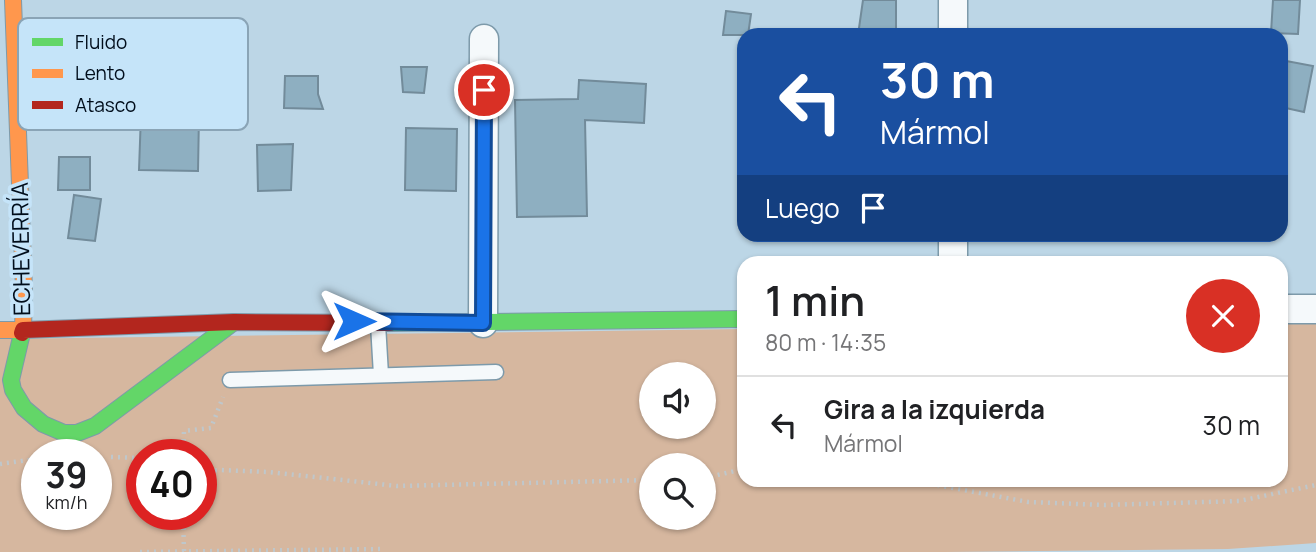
<!DOCTYPE html>
<html lang="es">
<head>
<meta charset="utf-8">
<style>
  body { margin:0; font-family:Manrope,sans-serif; background:#f6f6f6; color:#202124; height:100vh; display:flex; flex-direction:column; font-size:26px; white-space:nowrap }
  * { box-sizing:border-box; margin:0 }
  p { font-size:23px; color:#757577 }
  .icon { flex:none; width:38px; height:38px; fill:none; stroke:currentColor; stroke-width:2; stroke-linecap:round; stroke-linejoin:round }
  .map { position:relative; flex:1; overflow:hidden }
  .details { position:absolute; left:737px; top:256px; width:551px; height:231px; display:flex; flex-direction:column; background:#fff; border-radius:21px; box-shadow:0 2px 5px #0004 }
  .details>* { flex:none }
  .guide { position:absolute; left:737px; top:28px; width:551px; height:214px; border-radius:21px; box-shadow:0 2px 5px #0004; background:#1a4fa0; color:#fff; overflow:hidden }
  .fabs { position:absolute; left:639px; top:362px; display:grid; gap:14px }
  .fabs a { display:grid; place-items:center; width:77px; height:77px; border-radius:50%; background:#fff; box-shadow:0 2px 5px #0004; font-size:35px }
  .speed { position:absolute; left:21px; top:439px; display:flex; gap:14px; font-size:35px; font-weight:700; text-align:center }
  .speed>* { display:grid; place-content:center; width:91px; height:91px; border-radius:50%; background:#fff; box-shadow:0 2px 5px #0004; line-height:1 }
  .speed small { font-size:18px; font-weight:400 }
  .speed .limit { border:10px solid #d22; background:#fff; color:#111 }
  .pin { position:absolute; display:grid; place-items:center; width:60px; height:60px; color:#fff; margin:-30px; border:4px solid #fff; border-radius:50%; box-shadow:0 2px 7px #0007 }
  .me { position:absolute; width:77px; margin:-38px; rotate:90deg; stroke-linejoin:round; filter:drop-shadow(0 0 5px #0008) }
  .turn { display:flex; align-items:center; gap:24px; height:147px; padding:0 28px; font-size:32px }
  .turn .icon { width:91px; height:91px; stroke-width:2.5 }
  .turn b { display:block; font-size:49px; line-height:60px }
  .then { display:flex; align-items:center; height:66px; padding:0 28px; background:#0003; gap:14px; font-size:26px }
  .round { display:grid; place-items:center; flex:none; width:74px; height:74px; border-radius:37px; background:#f6f6f6 }
  .head { display:flex; align-items:center; justify-content:space-between; height:119px; padding:0 28px }
  h1 { font-size:42px; font-weight:600; line-height:52px }
  ul { padding:0; list-style:none }
  li { display:flex; align-items:center; gap:21px; height:98px; padding:0 28px; border-top:2px solid #e0e0e0 }
  li div { flex:1 }
  li b { display:block; font-size:26px }
  li em { font-style:normal }
  .map>svg:first-child { display:block }
</style>
</head>
<body>
<div class="map">
<svg width="1316" height="552" viewBox="0 0 1316 552">
  <rect width="100%" height="100%" fill="#bcd6e6"/>
  <path fill="#d6b79f" fill-rule="evenodd" d="M1316 320V543L1228 549 944 552H0V339L744 329V480H1281V321ZM651 374H704V427H651ZM37 455H96V514H37ZM142 455H201V514H142ZM651 466H704V518H651Z"/>
  <path fill="#8eafc1" stroke="#728b9a" stroke-width="2" d="M863 0H896V35H858Z
    M1273 0H1300L1298 34 1271 33Z
    M726 11 751 14 748 35H723Z
    M1281 60 1313 66 1304 112 1281 107Z
    M401 67H427L424 93 403 92Z
    M285 76H318V94L323 109 284 108Z
    M579 80 646 84 644 123 585 120 587 216 517 217 515 100 578 99Z
    M141 114 199 115 198 171 139 170Z
    M406 128 457 129 456 191 405 190Z
    M293 144 291 190 258 191 257 145Z
    M59 157H90V190H58Z
    M74 195 101 199 95 241 68 238Z"/>
  <g fill="none" stroke-linecap="round" stroke-linejoin="round">
    <defs>
      <path id="lane" d="M378 324 381 375
        M230 380 496 372"/>
      <path id="street" d="M953 0V35
        M953 234V262
        M1281 309H1316
        M483 323 484 39"/>
      <path id="fast" d="M390 323 744 319
        M22 333 11 380 13 390 24 408 43 424 64 433H77L95 426 234 322"/>
      <path id="slow" d="M0 330H23L24 290 13 0"/>
      <path id="jam" d="M22 333 23 330 234 322 390 323"/>
    </defs>
    <use href="#lane" stroke="#7d9aaa" stroke-width="17"/>
    <use href="#street" stroke="#7d9aaa" stroke-width="31"/>
    <use href="#fast" stroke="#7d9aaa" stroke-width="18"/>
    <use href="#slow" stroke="#7d9aaa" stroke-width="18"/>
    <use href="#jam" stroke="#7d9aaa" stroke-width="18"/>
    <path stroke="#bfc7cb" stroke-width="4.5" stroke-dasharray="2 5" stroke-linecap="butt" d="M183 455 184 431 211 428 223 397
      M111 457 142 458
      M0 464 36 459
      M201 472 220 470 268 472 397 486 651 480
      M704 478 744 469
      M910 480 1028 502 1104 505 1239 501 1316 485
      M183 514 184 551
      M140 552 384 549"/>
    <use href="#lane" stroke="#f5f9fb" stroke-width="14"/>
    <use href="#street" stroke="#f5f9fb" stroke-width="28"/>
    <use href="#fast" stroke="#63d668" stroke-width="16"/>
    <use href="#slow" stroke="#ff974d" stroke-width="16"/>
    <use href="#jam" stroke="#b3261e" stroke-width="16"/>
  </g>
  <g fill="none" stroke-linecap="round" stroke-linejoin="round">
    <defs>
      <path id="route" d="M354 321 483 323 484 90"/>
    </defs>
    <use href="#route" stroke="#114b97" stroke-width="18"/>
    <use href="#route" stroke="#1a73e8" stroke-width="12"/>
  </g>
  <g text-anchor="middle" stroke-width="7" stroke-linejoin="round" paint-order="stroke">
    <g font-size="23" fill="#000d1b" stroke="#c5e4f9">
      <text transform="translate(21 249) rotate(-91)" y="8">ECHEVERRÍA</text>
    </g>
  </g>
  <rect x="18" y="18" width="230" height="112" rx="10" fill="#c5e4f9" stroke="#8aa4b6" stroke-width="2"/>
  <rect x="32" y="38" width="31" height="8" fill="#63d668"/>
  <rect x="32" y="69" width="31" height="9" fill="#ff974d"/>
  <rect x="32" y="101" width="31" height="8" fill="#b3261e"/>
  <g font-size="19" fill="#000d1b">
    <text x="75" y="49">Fluido</text>
    <text x="75" y="80">Lento</text>
    <text x="75" y="112">Atasco</text>
  </g>
</svg>
<div class="fabs">
<a><svg class="icon" aria-label="sound" viewBox="0 0 24 24"><path d="M4 9h4l5-4v14l-5-4H4zM17 9q2 3 0 6"/></svg></a>
<a><svg class="icon" aria-label="search" viewBox="0 0 24 24"><circle cx="10" cy="10" r="6"/><path d="M15 15l6 6"/></svg></a>
</div>
<div class="speed"><div>39<small>km/h</small></div><div class="limit">40</div></div>
<div class="pin" style="left:484px;top:90px;background:#d93025"><svg class="icon" aria-label="arrive" viewBox="0 0 24 24"><path d="M6 21V4h12l-3 4 3 4H6"/></svg></div>
<svg class="me" style="left:354px;top:321px" viewBox="-20 -20 40 40"><path d="M0-17L14 15 0 8-14 15z" fill="#1a73e8" stroke="#fff" stroke-width="4"/></svg>
<div class="guide">
<div class="turn"><svg class="icon" aria-label="left" viewBox="0 0 24 24"><path d="M17 20v-9H6M10 6l-5 5 5 5"/></svg><div><b>30 m</b>Mármol</div></div>
<div class="then">Luego<svg class="icon" aria-label="arrive" viewBox="0 0 24 24"><path d="M6 21V4h12l-3 4 3 4H6"/></svg></div>
</div>
<section class="details">
<div class="head"><div><h1>1 min</h1><p>80 m · 14:35</p></div><a class="round" style="background:#d93025;color:#fff"><svg class="icon" aria-label="close" viewBox="0 0 24 24"><path d="M6 6l12 12M18 6L6 18"/></svg></a></div>
<ul>
<li><svg class="icon" aria-label="left" viewBox="0 0 24 24"><path d="M17 20v-9H6M10 6l-5 5 5 5"/></svg><div><b>Gira a la izquierda</b><p>Mármol</p></div><em>30 m</em></li>
</ul>
</section>
</div>
</body>
</html>
